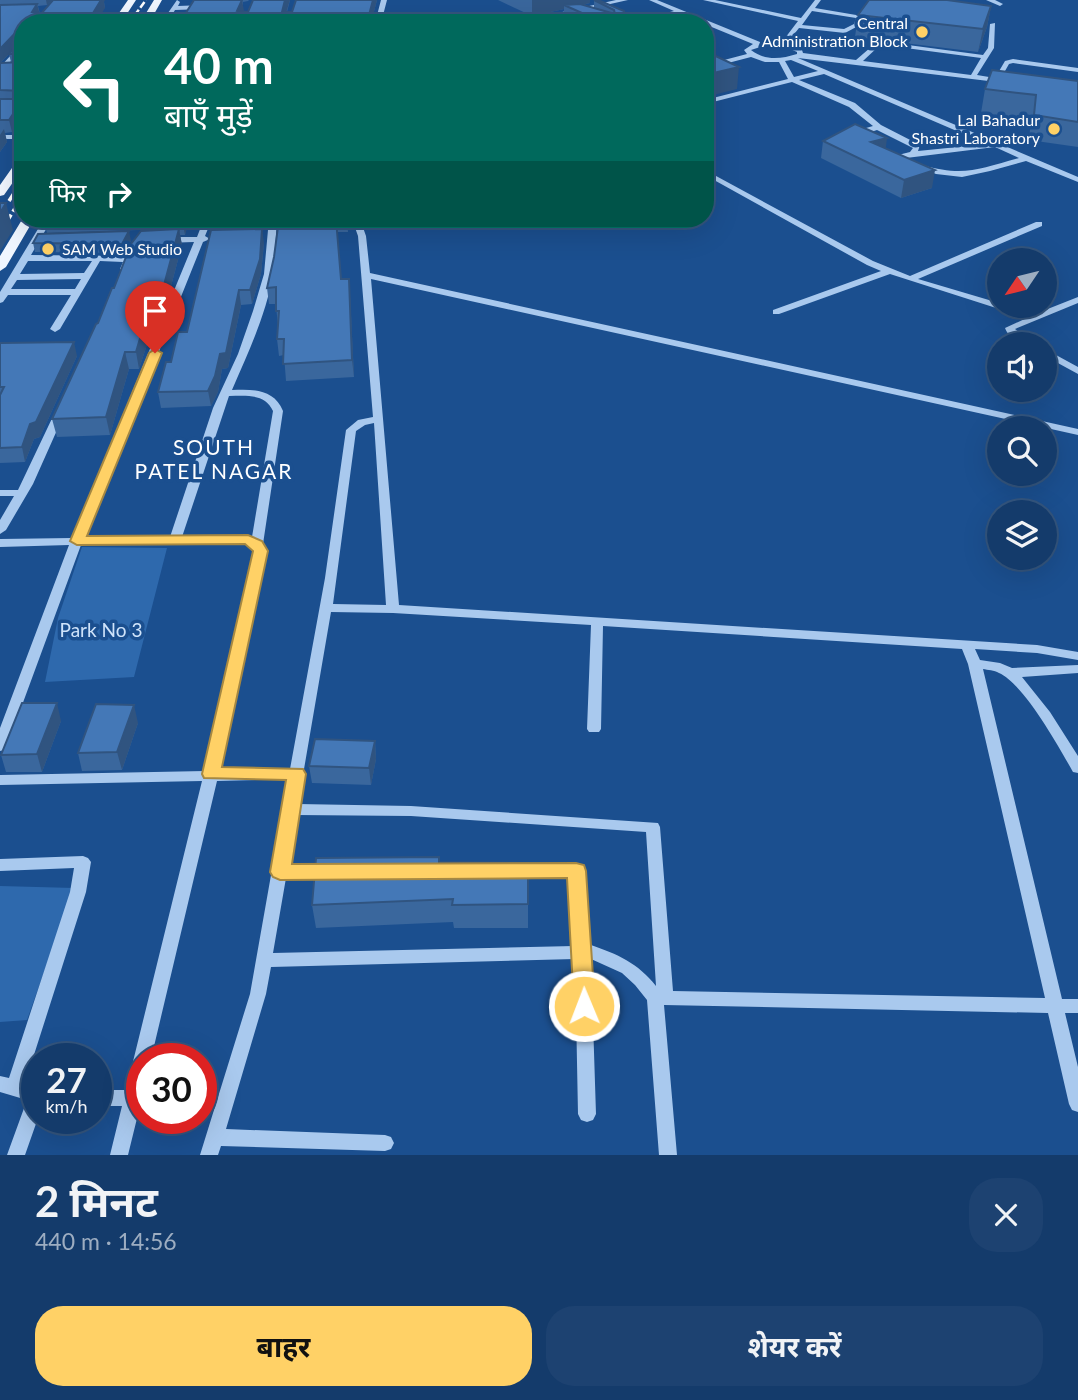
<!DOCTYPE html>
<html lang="hi">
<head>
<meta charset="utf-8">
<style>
  body { margin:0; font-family:Lato,"Noto Sans Devanagari",sans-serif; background:#1d4271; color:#f1f3f6; height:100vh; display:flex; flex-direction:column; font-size:26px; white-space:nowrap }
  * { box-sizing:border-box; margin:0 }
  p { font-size:23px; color:#9dadc1 }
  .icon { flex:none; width:38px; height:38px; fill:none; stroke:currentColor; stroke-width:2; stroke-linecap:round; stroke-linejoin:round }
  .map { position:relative; height:1155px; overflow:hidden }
  .drawer { display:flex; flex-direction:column; background:#143b6b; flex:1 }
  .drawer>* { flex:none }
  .guide { position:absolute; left:14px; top:14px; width:700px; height:214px; border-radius:28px; box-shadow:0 7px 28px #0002,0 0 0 2px #33557e; background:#00695c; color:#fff; overflow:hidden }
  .needle { width:46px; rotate:235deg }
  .controls { position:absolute; left:987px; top:248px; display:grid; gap:14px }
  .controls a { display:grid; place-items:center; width:70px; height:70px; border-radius:50%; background:#143b6b; box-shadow:0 7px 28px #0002,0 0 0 2px #33557e; font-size:35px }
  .speed { position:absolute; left:21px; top:1043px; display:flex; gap:14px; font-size:35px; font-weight:700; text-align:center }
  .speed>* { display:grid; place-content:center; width:91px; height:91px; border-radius:50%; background:#143b6b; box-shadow:0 7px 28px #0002,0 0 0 2px #33557e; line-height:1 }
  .speed small { font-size:18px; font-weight:400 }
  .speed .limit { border:10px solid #d22; background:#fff; color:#111 }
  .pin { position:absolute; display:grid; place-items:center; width:60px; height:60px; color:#fff; margin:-72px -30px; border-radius:50% 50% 50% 0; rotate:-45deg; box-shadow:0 0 7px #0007 }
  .pin .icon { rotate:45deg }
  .me { position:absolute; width:77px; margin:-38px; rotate:359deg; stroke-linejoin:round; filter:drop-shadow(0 0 5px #0008) }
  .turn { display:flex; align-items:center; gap:24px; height:147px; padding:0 35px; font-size:32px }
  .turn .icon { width:91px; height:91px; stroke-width:2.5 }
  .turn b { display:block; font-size:49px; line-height:60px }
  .then { display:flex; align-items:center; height:66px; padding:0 35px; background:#0003; gap:14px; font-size:26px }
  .round { display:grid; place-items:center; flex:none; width:74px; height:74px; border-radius:28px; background:#1d4271 }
  .head { display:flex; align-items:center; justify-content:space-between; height:119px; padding:0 35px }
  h1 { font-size:42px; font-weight:700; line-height:52px }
  .primary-button { display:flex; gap:14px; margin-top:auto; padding:14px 35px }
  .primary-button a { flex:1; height:80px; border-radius:28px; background:#ffd166; color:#111; font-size:28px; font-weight:700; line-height:80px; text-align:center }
  .primary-button a+a { background:#1d4271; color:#f1f3f6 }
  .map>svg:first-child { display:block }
</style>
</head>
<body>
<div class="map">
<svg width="1078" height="1155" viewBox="0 0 1078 1155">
  <rect width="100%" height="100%" fill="#1b4f8f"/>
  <path fill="#2e69ad" d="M82 547 167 548 134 677 45 682 58 618Z
    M0 886 74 888 27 1020 0 1022Z"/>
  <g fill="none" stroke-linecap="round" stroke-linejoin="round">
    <path fill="#a9c9ee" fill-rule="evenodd" d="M177 0 180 2 178 6 204 5 207 7 204 9 175 10 167 23H161Z
      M381 0H387L381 23H375Z
      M616 0H628L526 23H513Z
      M649 0H657L760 42H782L798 21 703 0H715L801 18 815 0H821L815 8 862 16 860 25 845 33 799 28 787 43 802 50 803 53 856 60 878 41 983 55 988 48 990 24 995 23 994 48 977 75 995 78 1005 61 1013 59 1078 68V72L1013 63 1009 64 1001 78 1007 80 1008 81 1005 83 798 58 1078 177V182L1026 161 990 171 962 177 936 174 918 167 922 165C964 177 979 169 1019 158L995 147 898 159V155L910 152 913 148 877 130 865 134 861 139H855L854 137 859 130 873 126 849 107 792 82 705 104V100L788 79 779 62H765L751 57 705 69V65L747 54 744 50 753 44 680 14 639 23H626L674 11ZM812 11 856 18 854 24 844 29 802 25ZM766 45H781L797 52V54C781 59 765 61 751 50ZM880 45H883L981 58 971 75 863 61ZM791 60 818 71 794 77 785 61ZM824 74 987 144 918 151 920 145 881 125 855 103 799 80Z
      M986 0H995L1003 4 1000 6Z
      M23 42V48L0 73V67Z
      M0 135H23V139H0Z
      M705 170 873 261 910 276 1036 222H1042V226L918 279 999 303V306H1009L1035 314 1078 297V303L1015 329 1036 345C1023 345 1010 341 1005 328L1027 318 890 274 779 314H773V310L881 271 867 265 705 175Z
      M44 219H52L31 255 128 256 132 259 128 269 124 272 120 269 123 262 100 261 60 329 55 332 50 329 71 295H8L3 302 0 303V292ZM28 261H92L84 273 20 274ZM81 279 75 289H11L17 280Z
      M148 219H156L141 246H135L134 244Z
      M204 219H212L205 236 210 239 203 242 84 538 170 537 213 408 238 354 253 311 264 274 269 219H277C276 236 275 255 273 273 267 313 248 353 232 390 253 389 274 389 283 411L263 544 267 551 219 770 290 769 325 578 346 430 358 420 373 417 358 236 352 219H360L366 236 370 273 1078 429V435L371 279 399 605 1037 645 1078 652V660L1037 653 975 649 980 660 1000 663 1012 668 1078 665V673L1022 677 1050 712 1078 756V773L1073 772C1059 747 1024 684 999 673 994 670 988 670 983 669L1062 999H1078V1013H1065L1078 1067V1112L1072 1110 1069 1104 1048 1013 664 1005 677 1155H659L647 1000 635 985 622 973 591 959 596 1114 593 1120 587 1122 581 1120 578 1114 575 959 271 967 266 994 226 1129 385 1135 391 1137 394 1143 391 1149 385 1151 221 1146 218 1155H200L250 994 288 779 217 781 151 1059H142V1098L128 1155H110L122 1106H96V1090H126L202 781 0 785V775L205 771 255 551 252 546 246 543 81 545 7 746 5 750 0 751V728L69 545 0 547V539L72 538 194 242 164 243 160 240 164 237H197ZM229 396C246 396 265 393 273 411L252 537H182ZM374 423 386 605 333 604 356 431 365 425ZM331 612 393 613 591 625 587 729 589 732H599L601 729 603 626 962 649 968 664 1045 998 673 991 660 827 658 823 411 806 298 804ZM296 815 411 816 646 832 656 986C638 963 617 954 591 945L584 871 581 867 576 865H512L507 867 504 871 507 875 512 877H569L574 946 273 953 286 878H329L334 876 337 872 334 868 329 866H288Z
      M1045 349 1078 367V374L1045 356Z
      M61 407 66 410 33 484 6 530 0 534V520L14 496H0V490H18L56 410Z
      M83 856 88 858 91 862 86 892 25 1083 37 1088V1118H38L25 1155H7L27 1100 0 1092V1076L9 1078 70 892 74 868 0 871V859Z"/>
    <path fill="#f0f6ff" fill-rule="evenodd" d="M128 0H136L121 23H112Z
      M154 0H162L149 23H140Z
      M23 157V168L4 195 0 196V185L19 158Z
      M23 218 34 219 6 267 0 271V256Z"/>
    <path stroke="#fff" stroke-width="2.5" stroke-dasharray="7 2.5" stroke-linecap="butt" d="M129 23 146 0"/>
    <path stroke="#fff" stroke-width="3.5" stroke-dasharray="9 3.5" stroke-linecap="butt" d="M9 201 23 179
      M0 233 23 195"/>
  </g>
  <path fill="#3a679d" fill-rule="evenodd" d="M0 0H52L47 5 38 6 40 14 104 2 105 8 23 23V116L12 132 5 133 7 142 0 152ZM9 54 11 62 0 63Z
    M194 0H249L248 1 243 2V12H248L290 0 287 12 377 0 371 23H182V19Z
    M498 0H590V3L583 5 594 8V0L646 23H578L564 16V9L532 16Z
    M991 6 987 27 978 52 855 37 858 15Z
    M1078 81V147L1029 140 1031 119 981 113 985 89Z
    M823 141 886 148 932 188 901 198 821 158Z
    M43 219H145L138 230 47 233Z
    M189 219 185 235H180L182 245 167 301 153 335H150L139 369H129L110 435 57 437 52 419 114 288 149 231 147 220Z
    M279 219H347L348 232H337L341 279 350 295 354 377 286 381 284 355 279 356 277 339 278 328 276 304H269L267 288 274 257Z
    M131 241 124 253 35 252 33 243Z
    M264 243 261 274 252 304 241 305 228 368 222 369 218 392 211 406 161 408 158 392 171 362 187 332Z
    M0 343 77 356 40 437 34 439 25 462 0 463Z
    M61 721 42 772H6L1 755Z
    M138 723 122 770 82 771 78 753Z
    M375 741 376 759 371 785 312 783 309 766Z
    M439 862 528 863V928H454L453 922 316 928 312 905Z"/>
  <path fill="#305480" d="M46 0H52L47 5Z
    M96 0H105L104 2 105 8 96 23H87Z
    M242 0 244 11 239 23 237 11Z
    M285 0H290L283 23 282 12Z
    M373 0H377L371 23H370L369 15Z
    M532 0H590V3L569 8 564 5V9L532 16Z
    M37 4 40 15 32 12Z
    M991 6 987 27 978 52 983 29Z
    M20 28 23 40 0 63V49Z
    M739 67 737 89 705 97V75Z
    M23 99V116L12 132 9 120Z
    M4 129 7 142 0 152V135Z
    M887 138 885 155 871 142Z
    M935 170 932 188 901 198 904 180Z
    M6 203 13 230 0 251V213Z
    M136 219H145L138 230Z
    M182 219H189L185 235Z
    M179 229 182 245 167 301 153 335 150 318Z
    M262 229 264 243 261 274 252 304 250 290Z
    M129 231 131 241 124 253 122 244Z
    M349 279 350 295 354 377 352 360Z
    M239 290 241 305 228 368 222 369 218 392 211 406 208 391Z
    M146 318 150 335 139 369 136 352Z
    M74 342 77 356 40 437 34 439 25 462 22 447 30 424Z
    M125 352 129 369 110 435 106 417Z
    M57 703 61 721 42 772 37 754Z
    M134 705 138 723 122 770 117 752Z
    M375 741 376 759 371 785 369 768Z"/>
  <path fill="#4478b7" stroke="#305480" stroke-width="2" d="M53 0H101L87 23H23V30L20 28 0 49V5L37 4 32 12 41 14Z
    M194 0H242L237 11 248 12 253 0H285L282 12H292L296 0H373L369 15H301L302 23H184L187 19H182Z
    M594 0H598L624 11 625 14 639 18H636L631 16 602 22 564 5 580 4 615 14 614 10Z
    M869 0H947L991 6 983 29 858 15Z
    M631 16 646 23H599Z
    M23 35V99L9 120H0V99H20L22 91 0 90V63L22 62V54H9L23 38Z
    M705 51 739 67 705 75Z
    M992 70 1078 81V122L1034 115 1036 95 985 89Z
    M855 124 887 138 871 142 935 170 904 180 823 141Z
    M0 203H6L0 213Z
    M148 219H182L147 220Z
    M279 219H336L341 279H349L352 360 283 364 284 339H277L279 311H276V287L267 288 274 257Z
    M179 229 164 285 150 318H146L136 352H125L106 417 52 419 96 324 98 323 112 288H114L131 244 141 231Z
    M262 229 260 259 250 290H239L226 353 220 354 215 376 208 391 158 392 166 362H171L178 332H187L211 230Z
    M129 231 122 244 33 243 38 234Z
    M74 342 36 422 30 424 22 447 0 448V395L4 387H0V343Z
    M22 703H57L37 754 1 755Z
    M96 704 134 705 117 752 78 753Z
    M315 739 375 741 369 768 309 766Z
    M439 857V862L528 863V904L452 905 453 899 312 905 316 858Z"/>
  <path fill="#ffd166" stroke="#a68842" stroke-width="2" d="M155 349 162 353 87 536 248 535 262 541 268 551 222 767 303 769 306 774 292 864 576 863 584 865 586 871 595 1006 592 1013 584 1015 577 1013 574 1006 567 878 280 880 273 877 270 872 286 780 204 778 202 774 253 551 245 544 77 545 70 541 149 353Z"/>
  <g fill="#ffd166" stroke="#1b4f8f" stroke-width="2.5">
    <circle cx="922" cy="32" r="7"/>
    <circle cx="1054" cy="129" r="7"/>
    <circle cx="48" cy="249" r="7"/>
  </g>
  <g text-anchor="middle" stroke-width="7" stroke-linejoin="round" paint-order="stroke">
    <g font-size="16" fill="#fff" stroke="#1b4f8f" text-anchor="end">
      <text x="908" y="29">Central<tspan x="908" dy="18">Administration Block</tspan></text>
      <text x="1040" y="126">Lal Bahadur<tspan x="1040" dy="18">Shastri Laboratory</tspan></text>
      <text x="62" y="255" text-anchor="start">SAM Web Studio</text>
    </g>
    <g font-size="19" fill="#cfe3fa" stroke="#1b4f8f">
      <text x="101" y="637">Park No 3</text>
    </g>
    <g font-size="21" letter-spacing="2" fill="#fff" stroke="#1b4f8f">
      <text x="214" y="455">SOUTH<tspan x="214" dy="24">PATEL NAGAR</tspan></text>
    </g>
  </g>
</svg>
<div class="controls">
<a><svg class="needle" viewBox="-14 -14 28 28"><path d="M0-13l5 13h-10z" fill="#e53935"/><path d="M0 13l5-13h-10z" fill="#9dadc1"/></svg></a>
<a><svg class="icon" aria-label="sound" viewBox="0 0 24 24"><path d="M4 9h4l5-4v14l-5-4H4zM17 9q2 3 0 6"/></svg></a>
<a><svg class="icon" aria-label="search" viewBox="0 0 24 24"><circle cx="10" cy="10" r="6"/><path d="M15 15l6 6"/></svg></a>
<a><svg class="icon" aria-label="layers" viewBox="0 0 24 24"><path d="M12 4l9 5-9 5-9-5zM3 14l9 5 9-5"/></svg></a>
</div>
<div class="speed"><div>27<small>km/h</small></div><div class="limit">30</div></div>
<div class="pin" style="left:155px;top:353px;background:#d93025"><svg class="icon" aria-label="arrive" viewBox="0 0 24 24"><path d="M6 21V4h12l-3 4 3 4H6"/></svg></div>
<svg class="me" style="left:584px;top:1006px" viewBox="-20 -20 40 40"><circle r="17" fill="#ffd166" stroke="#fff" stroke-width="3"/><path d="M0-11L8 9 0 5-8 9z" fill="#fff"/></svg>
<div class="guide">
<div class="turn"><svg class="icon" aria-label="left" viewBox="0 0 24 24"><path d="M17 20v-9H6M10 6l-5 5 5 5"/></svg><div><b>40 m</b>बाएँ मुड़ें</div></div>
<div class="then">फिर<svg class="icon" aria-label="right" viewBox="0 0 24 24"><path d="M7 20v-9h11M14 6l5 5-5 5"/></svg></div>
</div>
</div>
<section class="drawer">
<div class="head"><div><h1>2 मिनट</h1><p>440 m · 14:56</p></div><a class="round"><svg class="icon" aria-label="close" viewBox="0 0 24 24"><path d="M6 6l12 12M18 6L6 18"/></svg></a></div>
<div class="primary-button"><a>बाहर</a><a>शेयर करें</a></div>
</section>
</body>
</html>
